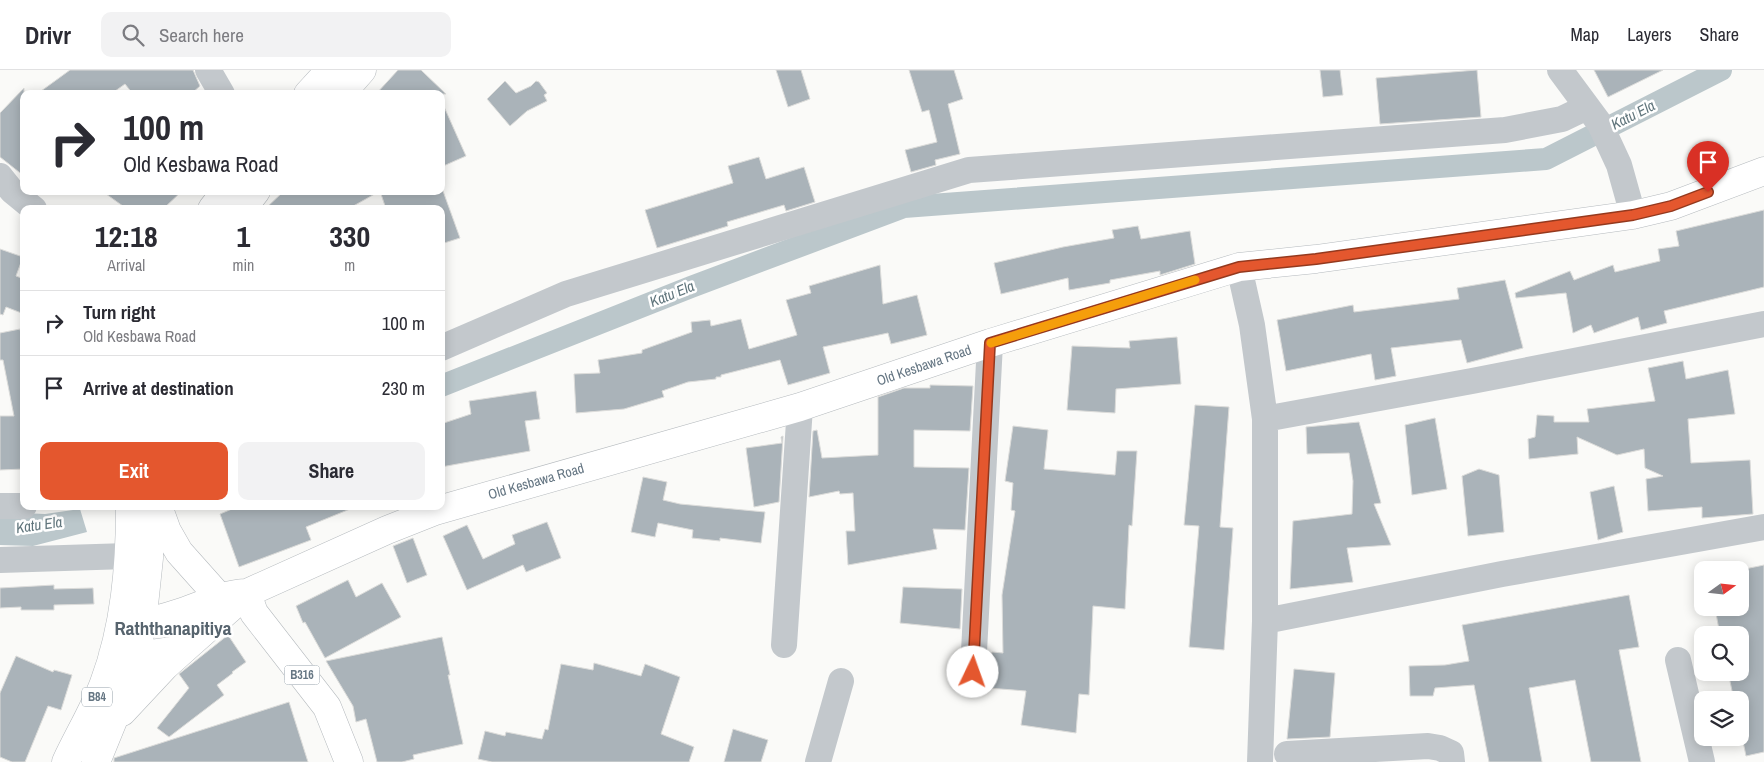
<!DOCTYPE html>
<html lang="en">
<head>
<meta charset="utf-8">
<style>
  body { margin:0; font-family:"Archivo Narrow",sans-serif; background:#f2f2f3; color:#2b2b33; height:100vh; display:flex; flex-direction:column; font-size:19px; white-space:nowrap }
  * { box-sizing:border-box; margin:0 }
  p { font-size:16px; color:#7c7c81 }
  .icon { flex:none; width:28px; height:28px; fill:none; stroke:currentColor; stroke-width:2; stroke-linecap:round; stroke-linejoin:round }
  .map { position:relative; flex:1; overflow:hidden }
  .details { position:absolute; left:20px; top:135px; width:425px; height:305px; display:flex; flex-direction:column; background:#fff; border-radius:10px; box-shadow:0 2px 12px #0003 }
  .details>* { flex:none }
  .hud { position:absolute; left:20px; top:20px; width:425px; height:105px; border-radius:10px; box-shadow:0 2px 12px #0003; background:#fff; color:#2b2b33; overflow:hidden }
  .needle { width:32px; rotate:75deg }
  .fabs { position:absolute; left:1694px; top:491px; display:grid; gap:10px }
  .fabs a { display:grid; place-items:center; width:55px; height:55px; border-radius:10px; background:#fff; box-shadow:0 2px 12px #0003; font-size:25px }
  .pin { position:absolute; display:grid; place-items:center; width:42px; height:42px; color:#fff; margin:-51px -21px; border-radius:50% 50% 50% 0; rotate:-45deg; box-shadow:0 0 5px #0007 }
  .pin .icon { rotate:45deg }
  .me { position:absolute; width:55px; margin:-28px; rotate:3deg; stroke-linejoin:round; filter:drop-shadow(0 0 4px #0008) }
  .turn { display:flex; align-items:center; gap:18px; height:105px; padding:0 20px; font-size:22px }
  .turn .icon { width:65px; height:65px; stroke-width:2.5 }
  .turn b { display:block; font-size:35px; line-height:42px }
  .eta { display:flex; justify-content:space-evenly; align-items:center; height:85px; text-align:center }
  .eta b { font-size:30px; font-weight:700; line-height:35px }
  .action { display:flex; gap:10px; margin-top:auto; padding:10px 20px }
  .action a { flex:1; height:58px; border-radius:10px; background:#e4572e; color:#fff; font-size:20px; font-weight:700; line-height:58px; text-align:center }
  .action a+a { background:#f2f2f3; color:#2b2b33 }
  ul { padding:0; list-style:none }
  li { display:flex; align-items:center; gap:15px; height:65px; padding:0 20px; border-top:1px solid #e1e1e2 }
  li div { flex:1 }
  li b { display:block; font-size:19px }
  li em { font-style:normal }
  header { display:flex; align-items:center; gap:30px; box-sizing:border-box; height:70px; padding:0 25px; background:#fff; border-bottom:1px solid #e1e1e2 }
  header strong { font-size:24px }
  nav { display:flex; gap:28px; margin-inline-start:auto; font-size:18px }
  .search { width:350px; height:45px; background:#f2f2f3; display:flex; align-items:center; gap:12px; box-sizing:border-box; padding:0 18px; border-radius:10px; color:#7c7c81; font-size:19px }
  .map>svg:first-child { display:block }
</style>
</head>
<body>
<header>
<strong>Drivr</strong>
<div class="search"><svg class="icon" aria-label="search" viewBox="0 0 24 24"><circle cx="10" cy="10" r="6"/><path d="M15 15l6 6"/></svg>Search here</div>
<nav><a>Map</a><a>Layers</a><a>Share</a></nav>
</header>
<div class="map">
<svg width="1764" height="692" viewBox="0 0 1764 692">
  <rect width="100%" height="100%" fill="#fafaf8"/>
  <path fill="#bbc7cb" d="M80 439 87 462 33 476 0 475V442L45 444Z"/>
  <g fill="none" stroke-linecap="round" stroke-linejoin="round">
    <path stroke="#bbc7cb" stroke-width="22" d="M441 316 691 217 904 137 1546 89 1721 0"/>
  </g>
  <path fill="#aab3b9" stroke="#dcdcda" d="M70 0H193L200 16 191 24H133L125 14 111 24H37Z
    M398 0H421L446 24H376Z
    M776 0H801L810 29 788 37Z
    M909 0H954L963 29 948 34 960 84 935 90 936 95 911 102 905 80 937 72 929 40 922 42Z
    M1320 0H1340L1343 25 1323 27Z
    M1477 0 1481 47 1380 54 1376 8Z
    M1594 0H1663L1608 27Z
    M505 11 516 23 531 16 536 11 539 12 547 23 544 25 547 31 527 41 510 56 487 29Z
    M24 18V106L0 87V43Z
    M441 30 466 86 441 97Z
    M759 87 766 109 804 97 815 132 786 141 784 135 727 152 728 156 657 178 645 140 733 113 728 96Z
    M102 121H182L163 139H127Z
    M284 121H380L348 139H265Z
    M380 121H443L460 168 441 174V139H386Z
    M1764 140V217L1664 241 1667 253 1641 260 1638 247 1594 263 1591 255 1573 263 1566 223 1516 228 1515 223 1570 201 1574 210 1613 195 1615 202 1660 191 1658 179 1679 176 1676 161Z
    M1138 156 1141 169 1190 161 1195 194 1160 205V201L1110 210V213L1069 220 1068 208 1001 224 994 193 1063 177 1114 168 1112 160Z
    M0 179 23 187 16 206 24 209V244L6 237 3 245 0 244Z
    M880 195 883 234 917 225 927 265 891 274 888 263 823 277 830 303 788 315 780 290 721 305V307H716V309L688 312 662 321 664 327 624 339 576 343 574 304 600 303 598 290 642 283V280L692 262 691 252 710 250 711 256 741 249 749 279 797 265 786 230 811 223 809 216Z
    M1505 210 1523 278 1467 293 1461 270 1391 278 1396 306 1375 310 1371 284 1286 301 1277 250 1353 235 1354 242 1459 229 1457 218Z
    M20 259 24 280V399L0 400V346H14L3 290H0V263Z
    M1177 267 1181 314 1116 319 1115 343 1067 340 1072 276 1130 278 1129 271Z
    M1683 291 1686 309 1728 300 1735 344 1688 349 1691 393 1750 390 1753 444 1702 448V437L1648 441 1646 409 1663 406 1645 398 1644 379 1617 385 1577 367 1578 384 1529 389 1528 369 1535 367 1537 345 1554 346V352H1589L1587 339 1655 331 1648 298Z
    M930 315 973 316 970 361 914 360V397L969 398 965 460 933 459 937 479 848 495 846 461H855L853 423 840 424 839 421 809 427 813 361 817 360 822 388 878 385V327L904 318H930Z
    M536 321 540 349 525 351 530 381 441 397V354L471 344 469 331Z
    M1195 335 1229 337 1220 457 1233 458 1224 580 1189 577 1199 456 1184 455Z
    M1435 348 1447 419 1412 425 1405 355Z
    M1359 352 1381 433 1374 434 1391 475 1347 478 1353 512 1290 519 1293 451 1352 444 1353 411 1349 383 1307 384 1306 357Z
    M1013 356 1048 360 1044 399 1115 405 1117 381H1137L1132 456 1129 455 1125 539 1093 536 1089 625 1079 624 1076 663 1021 655 1026 621 988 618 992 582 1003 583 1002 525 1015 441 1011 440 1013 413 1005 411Z
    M783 366 779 432 754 437 746 378 782 373 781 367Z
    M1479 399 1499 405 1504 462 1468 466 1462 406Z
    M643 407 667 412 663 430 680 434 765 442 761 473 720 468V471L692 468 693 460 658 453 655 467 631 462Z
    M1614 416 1623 462 1598 470 1590 422Z
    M239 436H354L355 437 306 457 311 470 239 497 220 444Z
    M547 452 561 488 526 502 523 495 467 520 443 466 467 455 483 489 515 474 512 465Z
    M413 468 427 505 407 513 393 476Z
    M1764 495V682L1746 686 1740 657V630H1734L1728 602H1740V565H1720L1715 538H1740V500Z
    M348 510 356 527 382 513 401 547 325 588 305 552 303 553 296 536Z
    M54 515V519L93 518 94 534 54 535V540H21V537L0 538V518Z
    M903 517 962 519 960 559 900 553Z
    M1629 525 1639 577 1619 580 1641 692H1591L1575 610 1529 618 1542 692H1489L1474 615 1435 618 1433 626H1410L1409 596 1445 595 1469 591 1462 555Z
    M228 565 246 592 232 602 233 603 217 615 224 625 169 667 157 658 189 618 179 604Z
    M442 567 450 605H448L463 674 413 685 414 689 402 692H377L366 649 356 652 353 636 326 591Z
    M16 586 53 602 54 600 72 605 61 640 48 636 25 692H12L0 687V623Z
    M594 593 641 606 645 594 680 607 661 664 694 677 689 692H492L478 689 485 661 505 666 506 662 542 669 545 659 548 660 561 594 593 600Z
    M1294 599 1335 603 1330 667 1287 669Z
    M289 632 308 692H114V688Z
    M733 659 768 670 761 692H724Z"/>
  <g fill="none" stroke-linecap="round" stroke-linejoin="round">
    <defs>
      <path id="major" d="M308 24 330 0
        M341 24 362 0
        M212 139 226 121
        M242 139 256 121
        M158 436 167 461 179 482 220 528
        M247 523 254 543 327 637 349 692
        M126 557C145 553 164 548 182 542 204 535 223 524 245 523
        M113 584 136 586 184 579 247 523 387 460 435 441 800 337 990 273 1239 197 1316 189 1633 145 1671 136 1764 101
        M122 642 165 596 184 579
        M66 692C78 666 94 640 104 613 125 557 130 496 130 436
        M96 692 125 621 136 586 142 554 149 488 150 436"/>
    </defs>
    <use href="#major" stroke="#b5babe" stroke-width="29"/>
    <path stroke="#c3c8cc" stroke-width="26" d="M208 0 222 24
      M1560 0 1600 54 1619 95 1633 145
      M0 106 12 121 34 139
      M1239 197 1252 255 1265 349V551L1260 692
      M441 278 566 224 969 100 1505 60 1562 49 1587 37
      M1265 349 1472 311 1764 254
      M0 436H24
      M0 490 128 486
      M1265 551 1502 504 1764 457
      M784 575 800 337
      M1678 590 1702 692
      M973 601 990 273
      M1287 684 1428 676 1440 678 1451 683 1452 692
      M818 692 841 611"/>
    <use href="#major" stroke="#fff" stroke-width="28"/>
  </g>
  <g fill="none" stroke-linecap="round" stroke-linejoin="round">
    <defs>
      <path id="route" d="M973 602 990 273 1239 197 1316 189 1633 145 1671 136 1708 122"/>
    </defs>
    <use href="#route" stroke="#94391e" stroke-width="12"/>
    <use href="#route" stroke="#e4572e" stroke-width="9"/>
    <path stroke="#f59e0b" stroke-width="9" d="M991 273 1195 210"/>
  </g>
  <g text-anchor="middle" stroke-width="5" stroke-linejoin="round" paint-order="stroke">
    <g fill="#fff" stroke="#939fa8" stroke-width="1">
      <rect x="284.5" y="595.5" width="35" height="19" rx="4"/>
      <rect x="82" y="617.5" width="30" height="19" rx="4"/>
    </g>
    <g font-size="12" font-weight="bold" fill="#657683">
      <text x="302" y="609">B316</text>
      <text x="97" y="631">B84</text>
    </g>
    <g font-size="14" fill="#657683" stroke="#fff">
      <text transform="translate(924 295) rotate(-19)" y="5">Old Kesbawa Road</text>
      <text transform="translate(536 411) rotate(-16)" y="5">Old Kesbawa Road</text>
    </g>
    <g font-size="15" font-style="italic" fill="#60757c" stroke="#fff">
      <text transform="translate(1633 45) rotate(-27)" y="5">Katu Ela</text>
      <text transform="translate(672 224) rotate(-22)" y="5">Katu Ela</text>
      <text transform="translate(39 455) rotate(-8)" y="5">Katu Ela</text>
    </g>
    <g font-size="19" font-weight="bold" fill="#57646e" stroke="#fff">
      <text x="173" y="565">Raththanapitiya</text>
    </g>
  </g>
</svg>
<div class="fabs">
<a><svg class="needle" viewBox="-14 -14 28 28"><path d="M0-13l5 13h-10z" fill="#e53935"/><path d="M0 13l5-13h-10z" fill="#7c7c81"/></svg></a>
<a><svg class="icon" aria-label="search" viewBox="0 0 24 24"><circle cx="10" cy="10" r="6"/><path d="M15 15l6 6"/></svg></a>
<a><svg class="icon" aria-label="layers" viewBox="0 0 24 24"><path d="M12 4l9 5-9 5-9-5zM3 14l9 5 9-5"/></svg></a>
</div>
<div class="pin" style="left:1708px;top:122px;background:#d93025"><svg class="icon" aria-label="arrive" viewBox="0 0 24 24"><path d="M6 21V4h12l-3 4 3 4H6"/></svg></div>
<svg class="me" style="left:973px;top:602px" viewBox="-20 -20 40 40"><circle r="19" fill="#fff"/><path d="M0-13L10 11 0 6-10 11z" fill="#e4572e"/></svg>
<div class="hud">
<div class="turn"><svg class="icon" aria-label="right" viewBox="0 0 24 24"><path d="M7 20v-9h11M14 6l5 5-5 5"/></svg><div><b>100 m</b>Old Kesbawa Road</div></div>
</div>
<section class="details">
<div class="eta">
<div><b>12:18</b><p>Arrival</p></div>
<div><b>1</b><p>min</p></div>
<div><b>330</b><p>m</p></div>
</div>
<ul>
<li><svg class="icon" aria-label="right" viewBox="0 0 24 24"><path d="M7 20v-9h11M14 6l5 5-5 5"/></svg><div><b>Turn right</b><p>Old Kesbawa Road</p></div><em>100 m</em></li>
<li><svg class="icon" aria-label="arrive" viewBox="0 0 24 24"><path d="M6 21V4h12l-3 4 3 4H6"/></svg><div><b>Arrive at destination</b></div><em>230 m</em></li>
</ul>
<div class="action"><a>Exit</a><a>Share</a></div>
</section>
</div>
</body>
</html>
